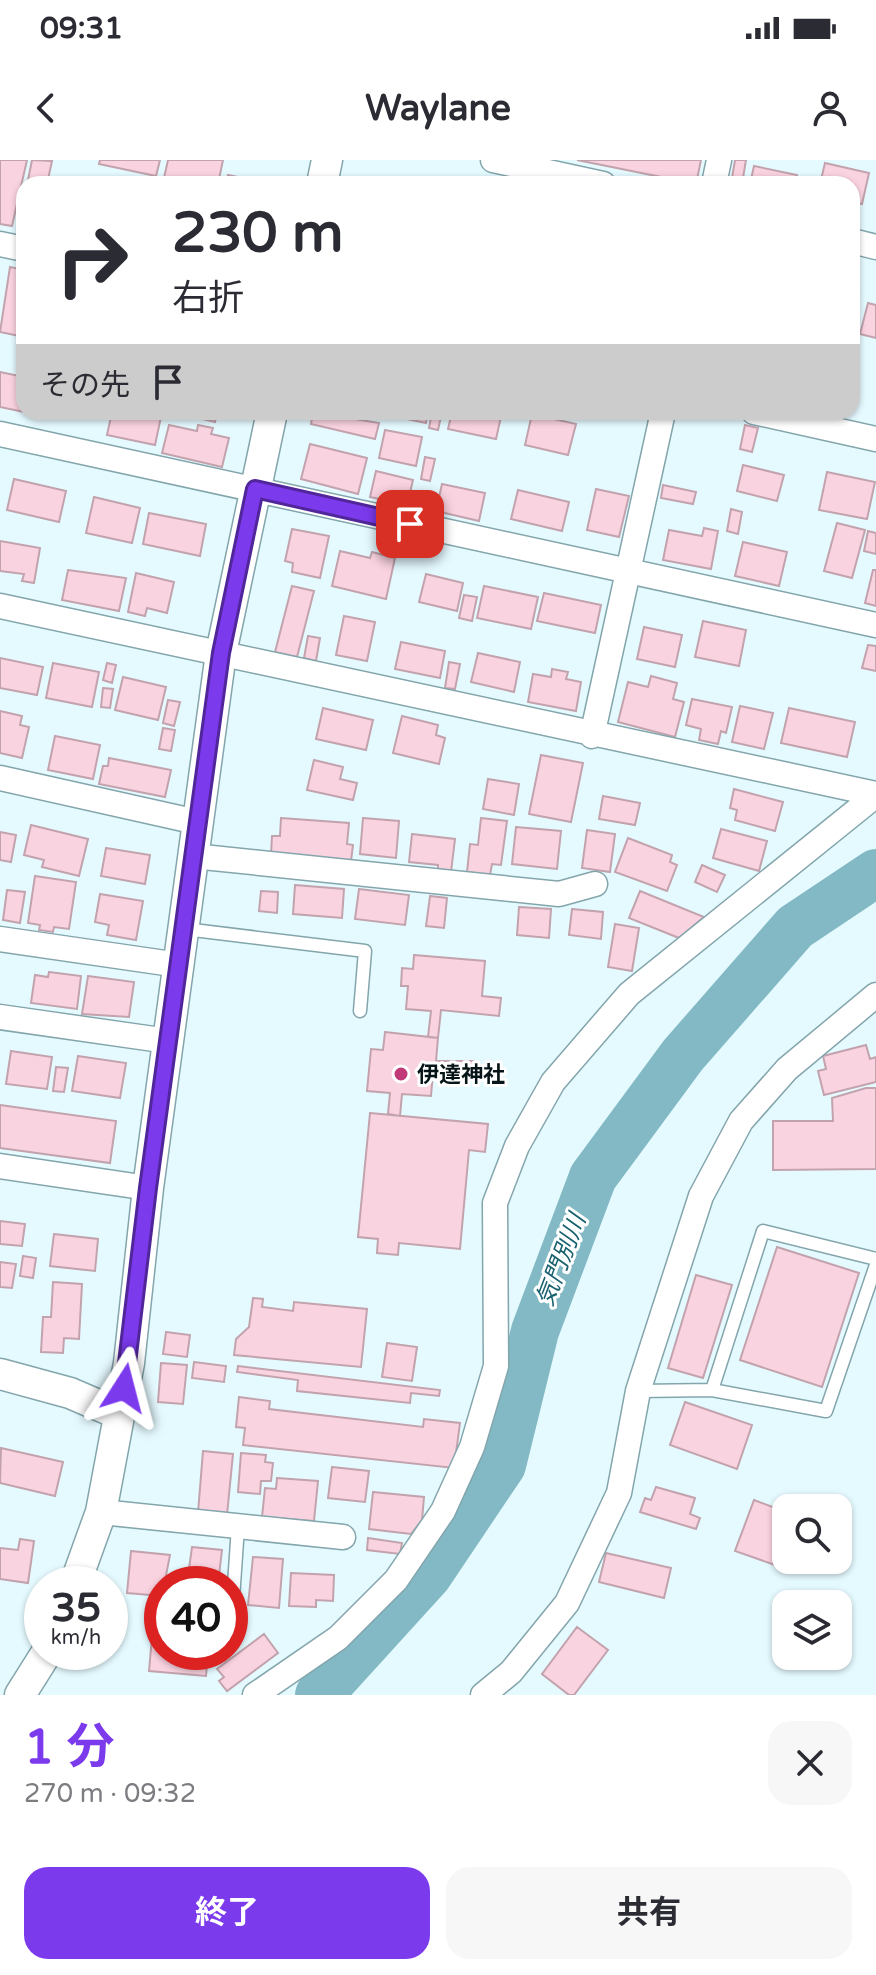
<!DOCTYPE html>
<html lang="ja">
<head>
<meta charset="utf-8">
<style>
  body { margin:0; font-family:"Varela Round","Noto Sans JP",sans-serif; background:#f7f7f7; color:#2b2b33; height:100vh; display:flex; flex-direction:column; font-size:30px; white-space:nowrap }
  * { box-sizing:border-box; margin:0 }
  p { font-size:26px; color:#7c7c81 }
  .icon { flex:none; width:44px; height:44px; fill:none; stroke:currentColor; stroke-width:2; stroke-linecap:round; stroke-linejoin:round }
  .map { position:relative; height:1535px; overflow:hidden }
  .details { display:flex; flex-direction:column; background:#fff; flex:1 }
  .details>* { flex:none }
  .top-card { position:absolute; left:16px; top:16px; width:844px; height:244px; border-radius:24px; box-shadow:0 2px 6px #0004; background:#fff; color:#2b2b33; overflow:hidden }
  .fabs { position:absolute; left:772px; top:1334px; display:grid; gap:16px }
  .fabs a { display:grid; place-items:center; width:80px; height:80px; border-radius:16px; background:#fff; box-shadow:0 2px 6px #0004; font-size:40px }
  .speed { position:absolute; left:24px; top:1406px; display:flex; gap:16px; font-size:40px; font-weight:700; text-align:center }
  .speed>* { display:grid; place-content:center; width:104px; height:104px; border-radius:50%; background:#fff; box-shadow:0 2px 6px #0004; line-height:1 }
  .speed small { font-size:20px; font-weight:400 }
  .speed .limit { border:12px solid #d22; background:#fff; color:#111 }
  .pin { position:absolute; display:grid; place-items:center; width:68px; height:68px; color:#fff; margin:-34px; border-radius:16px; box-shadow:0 4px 12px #0006 }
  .me { position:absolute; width:88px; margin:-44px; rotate:9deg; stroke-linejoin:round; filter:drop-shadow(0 0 6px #0008) }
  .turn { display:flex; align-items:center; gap:28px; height:168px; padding:0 24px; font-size:36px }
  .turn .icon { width:104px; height:104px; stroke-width:2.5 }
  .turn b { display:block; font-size:56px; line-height:68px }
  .then { display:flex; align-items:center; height:76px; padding:0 24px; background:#0003; gap:16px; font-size:30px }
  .round { display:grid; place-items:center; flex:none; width:84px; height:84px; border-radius:24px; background:#f7f7f7 }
  .headline { display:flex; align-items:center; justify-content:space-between; height:136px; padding:0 24px }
  h1 { font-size:48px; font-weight:700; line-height:60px; color:#7c3aed }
  .button { display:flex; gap:16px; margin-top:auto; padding:16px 24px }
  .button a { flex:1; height:92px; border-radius:24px; background:#7c3aed; color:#fff; font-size:32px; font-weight:700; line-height:92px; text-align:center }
  .button a+a { background:#f7f7f7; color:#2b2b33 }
  .status { display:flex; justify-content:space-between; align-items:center; height:56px; padding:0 40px; background:#fff; direction:ltr }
  .status svg { height:22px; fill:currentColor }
  header { display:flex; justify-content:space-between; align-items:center; height:104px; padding:0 24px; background:#fff; font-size:36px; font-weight:700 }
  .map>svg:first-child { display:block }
</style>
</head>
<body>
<div class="status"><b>09:31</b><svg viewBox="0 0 49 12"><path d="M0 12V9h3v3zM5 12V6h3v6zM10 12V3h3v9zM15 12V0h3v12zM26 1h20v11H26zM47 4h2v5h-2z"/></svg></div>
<header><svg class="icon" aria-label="back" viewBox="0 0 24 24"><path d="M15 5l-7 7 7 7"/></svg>Waylane<svg class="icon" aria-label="person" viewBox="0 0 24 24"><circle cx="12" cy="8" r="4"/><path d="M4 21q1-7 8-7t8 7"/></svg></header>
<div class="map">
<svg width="876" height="1535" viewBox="0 0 876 1535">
  <rect width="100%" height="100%" fill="#e5faff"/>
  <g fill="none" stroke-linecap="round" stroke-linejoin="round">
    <path stroke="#82b9c4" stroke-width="48" d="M319 1535 428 1415 502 1305 535 1171 593 1017 683 895 795 767 876 713"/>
  </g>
  <path fill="#fad3e0" stroke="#c2a3ad" stroke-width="2" d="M0 0H27L12 66 0 64Z
    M32 0 52 1 47 24 28 20Z
    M100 0H160L156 16 99 4Z
    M168 0H223L218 24H189L164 18Z
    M577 0H701L696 24Z
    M735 0H746L742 24H731Z
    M825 3 869 13 862 44 852 42V24H820Z
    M754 6 797 15 795 24H750Z
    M228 15 272 24H226Z
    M10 107 24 110V177L0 172Z
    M852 130 859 131 852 165Z
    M868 143 876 145V178L860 174Z
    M0 212 24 217V252L0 247Z
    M112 252H162L155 285 107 275Z
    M174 252H217L215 262Z
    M313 252 379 263 375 279 311 264Z
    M374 252H428L426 263Z
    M432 252H442L438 270 429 268Z
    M452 252H502L496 279 448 269Z
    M532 254 576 264 568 295 525 285Z
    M169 265 197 271 198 265 213 268 211 274 229 278 222 307 162 293Z
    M745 265 758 268 752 292 740 289Z
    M385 270 422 277 416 306 379 298Z
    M310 284 367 298 358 334 301 319Z
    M425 297 435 299 430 321 421 319Z
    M743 305 784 315 777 341 737 331Z
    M376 311 413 320 407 345 370 337Z
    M827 312 875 322 867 359 819 350Z
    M14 319 66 331 59 362 7 350Z
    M442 324 485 333 479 361 436 351Z
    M663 325 696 332 693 344 661 338Z
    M596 329 629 336 619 377 587 370Z
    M518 330 569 342 562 371 511 359Z
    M94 337 140 348 132 383 86 373Z
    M731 349 742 352 738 374 727 371Z
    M149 353 206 364 200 396 143 384Z
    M837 363 865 370 852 418 824 411Z
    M704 368 718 371 711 409 663 400 669 370 702 376Z
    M292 369 329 376 320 418 292 412 293 403 285 401Z
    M868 371 876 373V394L864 391Z
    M0 381 40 388 34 423 22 421 24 414 0 411Z
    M743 382 787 392 779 426 735 416Z
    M340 391 370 398 372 392 395 398 386 439 332 426Z
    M68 410 126 418 119 451 62 440Z
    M873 410H876V446L865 443Z
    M136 413 174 422 167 453 147 448 145 456 128 452Z
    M426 414 463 423 457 451 419 442Z
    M292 426 314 431 297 497 275 492Z
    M484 426 538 437 531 469 477 458Z
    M544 433 601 445 595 473 537 461Z
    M464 435 477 437 472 461 459 458Z
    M344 456 375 462 367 501 336 495Z
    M703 461 746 470 739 506 695 497Z
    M644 467 682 475 675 507 637 499Z
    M308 476 320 478 316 501 304 498Z
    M401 482 445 491 440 518 395 509Z
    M868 485 876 486V511L862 508Z
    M478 493 520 502 514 532 471 522Z
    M0 498 43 507 37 535 0 528Z
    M449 502 460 504 455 529 445 528Z
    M53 503 99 512 92 547 46 538Z
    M107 503 116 505 112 523 103 520Z
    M552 509 568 512 566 519 581 522 576 551 528 542 533 514 551 517Z
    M651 516 677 523 673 539 684 542 675 577 618 562 628 522 648 527Z
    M123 517 166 527 158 560 115 550Z
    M103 528 113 529 110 548 101 547Z
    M692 539 732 547 726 573 721 571 718 584 699 580 701 569 686 565Z
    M168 540 180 542 174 566 163 563Z
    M740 546 773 553 764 589 732 582Z
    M323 548 373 560 366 590 316 579Z
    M789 548 855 562 847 597 781 583Z
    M0 551 22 556 20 565 29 567 22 598 0 593Z
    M402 556 438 565 436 575 445 578 439 604 393 593Z
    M163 568 175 570 171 591 159 589Z
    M55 576 100 585 93 619 48 610Z
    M541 595 583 603 571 662 529 654Z
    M109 598 171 610 165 637 99 624 103 606H108Z
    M314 600 343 607 340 619 357 623 353 640 307 630Z
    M488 619 519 624 514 655 483 649Z
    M734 629 783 642 775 671 735 660 737 650 730 648Z
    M603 636 640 643 635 665 599 659Z
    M281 658 349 663 347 684 353 685 351 701 271 694 272 676H280Z
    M363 658 399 661 396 698 360 694Z
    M481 658 507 661 501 705 492 704 490 715 467 712 470 684 478 685Z
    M31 665 88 679 79 716 42 707 44 700 24 695Z
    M516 667 561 671 557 709 512 704Z
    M721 669 767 681 759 711 713 698Z
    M587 670 615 674 610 712 582 708Z
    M0 672 16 675 11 702 0 700Z
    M412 674 455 679 451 712 438 711V705L409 702Z
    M628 678 672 695 670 702 677 705 667 731 615 712Z
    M106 688 150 695 145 724 101 716Z
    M702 705 725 715 717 732 695 722Z
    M35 716 76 722 69 769 54 767 53 772 39 770 40 765 28 763Z
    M295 725 344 729 342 758 293 754Z
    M359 729 409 735 405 765 355 759Z
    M7 730 25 732 20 763 3 760Z
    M261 731 278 732 277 753 259 751Z
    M640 731 704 757 679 778 629 758Z
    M100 734 143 741 136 780 107 775 109 765 95 762Z
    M430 736 447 738 444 768 426 766Z
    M519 747 551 749 549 778 517 775Z
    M572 749 603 752 601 779 569 775Z
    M615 764 639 768 632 811 608 807Z
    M414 795 485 801 482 836 501 838 499 856 441 850 438 878 428 877 431 851 406 849 408 826H401L402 808 413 809Z
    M49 812 81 816 77 849 31 843 35 815 48 817Z
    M88 816 134 822 129 857 82 854Z
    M385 872 438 878 436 901H474L473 921 433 913 431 936 402 934 400 956 388 954 390 933 367 931 371 889 383 890Z
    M866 885 870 899 876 897V922L824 935 818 911 826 909 823 896Z
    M11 891 52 897 47 929 6 924Z
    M78 896 126 903 120 938 72 931Z
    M56 907 68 908 64 932 53 931Z
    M866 928H876V1009L773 1010V961H833L832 938Z
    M0 945 116 961 110 1003 0 988Z
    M370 953 488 964 485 992 469 990 460 1089 399 1083 398 1095 377 1093 378 1079 358 1077Z
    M0 1061 25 1064 22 1086 0 1084Z
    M54 1074 98 1079 95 1111 50 1106Z
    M777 1087 859 1113 822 1227 740 1200Z
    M23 1096 36 1098 33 1118 20 1116Z
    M0 1102 16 1104 12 1128 0 1127Z
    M696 1115 732 1125 703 1218 668 1208Z
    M53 1122 82 1124 79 1179 64 1178 63 1193 41 1192 43 1157H51Z
    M253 1138 263 1139 262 1147 293 1151 294 1142 367 1149 361 1207 234 1195 236 1179 249 1167Z
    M166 1172 190 1175 187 1197 163 1194Z
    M387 1183 417 1187 412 1221 382 1217Z
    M194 1202 226 1206 224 1222 192 1218Z
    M161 1203 187 1205 183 1244 158 1242Z
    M238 1206 440 1230 439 1236 411 1233 410 1243 297 1231 298 1220 237 1212Z
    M239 1237 270 1241 269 1249 423 1267 424 1259 460 1263 454 1308 243 1285 245 1268 236 1267Z
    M685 1242 752 1265 737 1309 670 1285Z
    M1 1288 63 1302 55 1336 0 1323Z
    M203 1291 233 1294 227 1355 198 1353Z
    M241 1293 266 1295 265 1302 273 1303 271 1321H261L260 1334 238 1332Z
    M332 1307 369 1311 365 1342 328 1338Z
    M277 1318 318 1321 314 1361 262 1357 265 1328 276 1329Z
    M656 1327 695 1338 690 1354 700 1358 696 1369 640 1352 645 1338 651 1340Z
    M373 1332 424 1337 422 1360 411 1374 369 1369Z
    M754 1340 786 1352V1375L775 1405 735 1391Z
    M368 1378 402 1383 400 1394 367 1390Z
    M20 1379 34 1381 28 1423 0 1419V1388L18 1390Z
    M192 1387 222 1390 218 1424H174V1421L187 1423Z
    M131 1391 170 1395 162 1436 127 1433Z
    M606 1393 671 1408 664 1438 599 1422Z
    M253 1397 283 1399 279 1448 248 1445Z
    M291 1413 334 1415 333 1441 316 1440V1447L289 1446Z
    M577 1467 608 1490 574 1535H569L542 1514Z
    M264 1474 278 1493 227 1531 219 1521 224 1517 217 1509Z
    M152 1477 162 1478V1492L208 1493 206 1516 149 1511Z"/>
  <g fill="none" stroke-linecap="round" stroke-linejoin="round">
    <defs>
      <path id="service" d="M185 769 365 791 360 851
        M712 1230 763 1071 876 1099
        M638 1231 712 1230 826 1251 876 1105
        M231 1467 238 1367"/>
      <path id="minor" d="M493 0 603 24
        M714 24 719 0
        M852 81 876 87
        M0 84 24 89
        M754 252 876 279
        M0 274 876 465
        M0 446 876 634
        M592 576 663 252
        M0 618 197 662
        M193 696 559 734 595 724
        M0 779 179 805
        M0 857 168 881
        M0 1006 148 1028
        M101 1352 343 1377
        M255 1535 338 1478 396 1420 443 1351 472 1287 496 1206 495 1043 517 986 553 922 629 834 876 635
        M483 1535 511 1512 567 1443 619 1333 638 1231 701 1036 741 961 787 909 876 835"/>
      <path id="tertiary" d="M322 24 327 0
        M0 1214 70 1233 119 1254
        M75 1424 101 1352 129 1203 148 1028 221 493 272 252
        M20 1535 47 1492"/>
    </defs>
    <use href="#service" stroke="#83a5ac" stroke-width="15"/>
    <use href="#minor" stroke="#83a5ac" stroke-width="27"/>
    <use href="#tertiary" stroke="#83a5ac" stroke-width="33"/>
    <use href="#service" stroke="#fff" stroke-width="12"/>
    <use href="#minor" stroke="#fff" stroke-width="24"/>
    <use href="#tertiary" stroke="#fff" stroke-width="30"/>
  </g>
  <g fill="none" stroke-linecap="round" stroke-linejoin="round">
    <defs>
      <path id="route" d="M124 1228 148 1028 221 493 255 329 410 364"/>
    </defs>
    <use href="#route" stroke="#51269a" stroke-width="20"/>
    <use href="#route" stroke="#7c3aed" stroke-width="14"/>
  </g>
  <circle fill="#c13977" stroke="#fff" stroke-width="3" cx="401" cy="914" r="8"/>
  <g text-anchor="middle" stroke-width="6" stroke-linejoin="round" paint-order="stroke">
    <g font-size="22" font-weight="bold" fill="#081518" stroke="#fff" text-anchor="start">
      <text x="417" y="922">伊達神社</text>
    </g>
    <g font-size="24" font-style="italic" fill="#18616e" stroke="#fff">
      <text transform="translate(561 1100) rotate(-69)" y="8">気門別川</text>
    </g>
  </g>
</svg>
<div class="fabs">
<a><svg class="icon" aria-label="search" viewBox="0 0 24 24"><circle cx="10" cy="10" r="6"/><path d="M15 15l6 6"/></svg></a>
<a><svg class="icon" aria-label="layers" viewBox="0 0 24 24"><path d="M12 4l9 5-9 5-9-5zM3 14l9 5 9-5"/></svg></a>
</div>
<div class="speed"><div>35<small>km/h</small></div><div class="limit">40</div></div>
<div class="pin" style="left:410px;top:364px;background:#d93025"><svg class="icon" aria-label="arrive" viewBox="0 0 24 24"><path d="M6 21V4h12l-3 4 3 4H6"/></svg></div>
<svg class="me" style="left:124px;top:1228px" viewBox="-20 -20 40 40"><path d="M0-17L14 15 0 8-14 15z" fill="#7c3aed" stroke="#fff" stroke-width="4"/></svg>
<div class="top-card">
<div class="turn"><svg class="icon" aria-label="right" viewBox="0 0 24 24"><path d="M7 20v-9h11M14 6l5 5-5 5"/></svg><div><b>230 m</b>右折</div></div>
<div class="then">その先<svg class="icon" aria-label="arrive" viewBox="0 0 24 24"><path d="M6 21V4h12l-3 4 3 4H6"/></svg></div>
</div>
</div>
<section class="details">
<div class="headline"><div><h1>1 分</h1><p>270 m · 09:32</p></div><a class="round"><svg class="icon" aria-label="close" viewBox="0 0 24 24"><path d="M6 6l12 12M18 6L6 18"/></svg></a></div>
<div class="button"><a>終了</a><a>共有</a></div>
</section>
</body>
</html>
